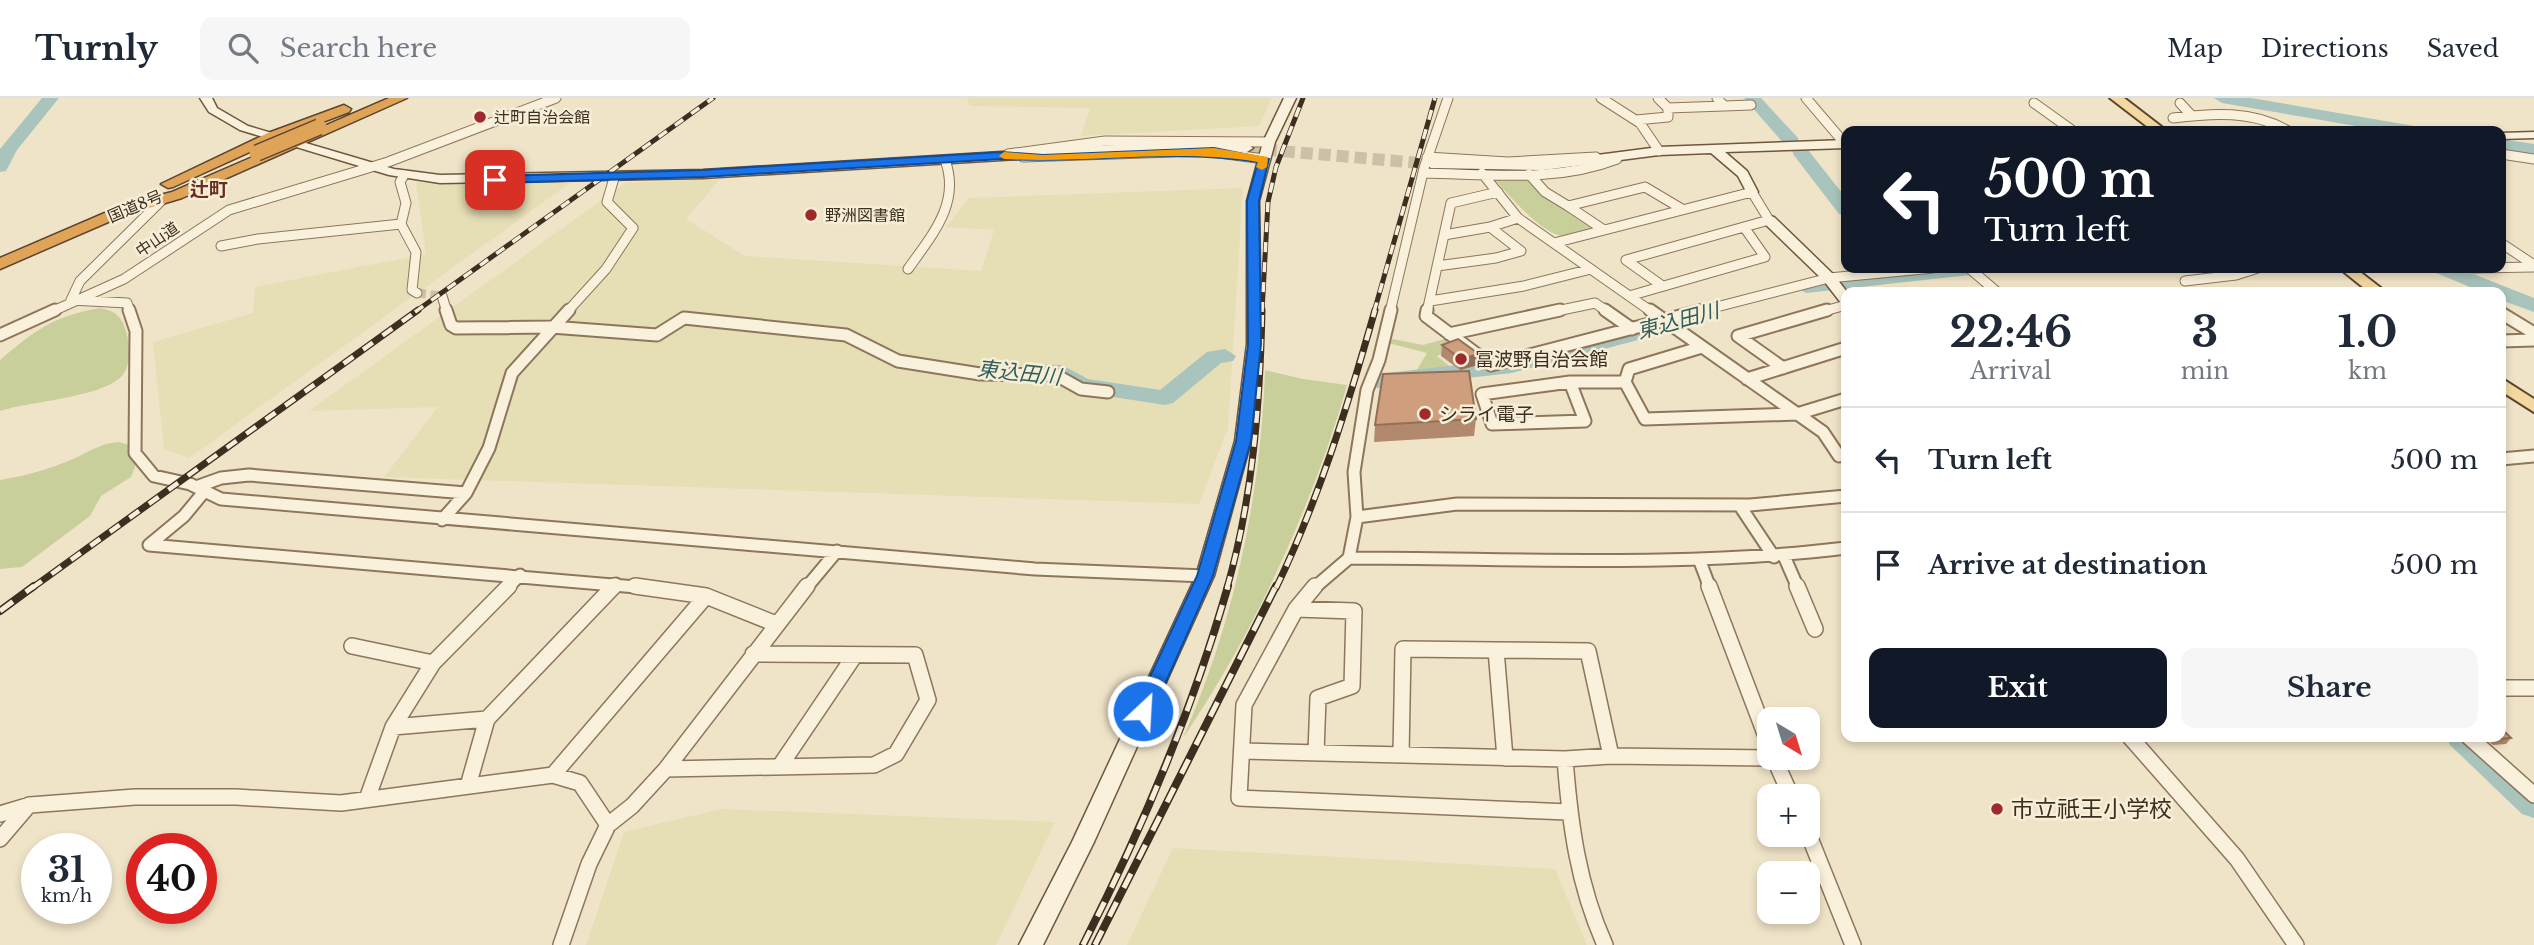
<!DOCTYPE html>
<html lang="en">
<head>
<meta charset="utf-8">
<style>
  body { margin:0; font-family:"Libre Baskerville","Noto Sans JP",serif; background:#f6f6f7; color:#1f2937; height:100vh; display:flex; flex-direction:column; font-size:26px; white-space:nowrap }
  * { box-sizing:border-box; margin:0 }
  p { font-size:23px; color:#747a83 }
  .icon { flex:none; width:38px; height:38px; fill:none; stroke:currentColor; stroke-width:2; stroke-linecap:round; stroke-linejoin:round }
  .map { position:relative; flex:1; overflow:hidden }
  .side { position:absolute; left:1841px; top:189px; width:665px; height:455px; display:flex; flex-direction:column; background:#fff; border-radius:14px; box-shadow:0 4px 10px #0003 }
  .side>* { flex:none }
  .guide { position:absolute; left:1841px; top:28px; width:665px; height:147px; border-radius:14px; box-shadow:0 4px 10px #0003; background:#111827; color:#fff; overflow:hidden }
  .needle { width:46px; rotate:142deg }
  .buttons { position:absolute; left:1757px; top:609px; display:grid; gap:14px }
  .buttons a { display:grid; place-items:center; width:63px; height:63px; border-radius:14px; background:#fff; box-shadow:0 4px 10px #0003; font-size:35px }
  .speed { position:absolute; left:21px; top:735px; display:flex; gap:14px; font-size:35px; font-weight:700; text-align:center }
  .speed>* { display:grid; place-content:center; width:91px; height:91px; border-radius:50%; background:#fff; box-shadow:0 4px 10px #0003; line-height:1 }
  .speed small { font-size:18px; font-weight:400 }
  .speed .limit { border:10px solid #d22; background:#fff; color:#111 }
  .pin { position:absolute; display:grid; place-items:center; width:60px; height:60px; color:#fff; margin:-30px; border-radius:14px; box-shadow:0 4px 10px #0006 }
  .me { position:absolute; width:77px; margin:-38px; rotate:25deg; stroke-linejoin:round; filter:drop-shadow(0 0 5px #0008) }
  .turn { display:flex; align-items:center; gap:24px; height:147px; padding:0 28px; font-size:32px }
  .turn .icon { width:91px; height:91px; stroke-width:2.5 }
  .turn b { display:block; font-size:49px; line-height:60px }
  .eta { display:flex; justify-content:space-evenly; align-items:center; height:119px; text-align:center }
  .eta b { font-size:42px; font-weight:700; line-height:49px }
  .primary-button { display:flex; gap:14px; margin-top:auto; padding:14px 28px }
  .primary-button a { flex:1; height:80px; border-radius:14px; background:#111827; color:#fff; font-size:28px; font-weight:700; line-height:80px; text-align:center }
  .primary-button a+a { background:#f6f6f7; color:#1f2937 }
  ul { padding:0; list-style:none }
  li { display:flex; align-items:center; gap:21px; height:105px; padding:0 28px; border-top:2px solid #e0e1e3 }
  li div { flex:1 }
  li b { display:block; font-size:26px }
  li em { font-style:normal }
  header { display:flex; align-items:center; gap:42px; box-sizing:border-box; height:98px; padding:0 35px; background:#fff; border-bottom:2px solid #e0e1e3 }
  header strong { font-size:33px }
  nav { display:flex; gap:38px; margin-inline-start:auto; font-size:24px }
  .search { width:490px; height:63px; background:#f6f6f7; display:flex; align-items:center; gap:18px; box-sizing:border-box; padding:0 24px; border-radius:14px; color:#747a83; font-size:26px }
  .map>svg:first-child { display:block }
</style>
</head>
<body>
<header>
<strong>Turnly</strong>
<div class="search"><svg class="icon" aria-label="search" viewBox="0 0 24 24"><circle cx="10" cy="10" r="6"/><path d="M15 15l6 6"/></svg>Search here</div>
<nav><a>Map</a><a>Directions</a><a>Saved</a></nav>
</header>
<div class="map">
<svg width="2534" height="847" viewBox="0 0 2534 847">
  <rect width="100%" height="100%" fill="#f0e4c8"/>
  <path fill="#e6deb5" d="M967 0H1272L1259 28 1081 38 1090 10 970 8Z
    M720 81 686 121 745 158 981 173 994 132 946 129 969 100 1243 90 1228 330 1199 406 384 379 438 309 309 313 625 85Z
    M416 84 570 85 189 360 164 351 153 244 253 215 255 189 426 156Z
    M721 711 1055 724 996 847H586L624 734Z
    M1173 750 1555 771 1587 847H1127Z"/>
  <path fill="#c9cf9b" d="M1500 79H1525L1593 127 1592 130C1584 133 1573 138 1565 138 1545 140 1508 96 1495 82Z
    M100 210C108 212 114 213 119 219 130 232 134 269 120 280 97 300 31 303 0 313V262C35 232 54 218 100 210Z
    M1448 240 1459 248 1437 258 1453 271 1415 275 1427 255 1388 245 1393 241 1423 247Z
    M1265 272 1303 281 1347 287C1313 407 1253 537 1183 640 1234 524 1261 399 1265 272Z
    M119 344 142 351 131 379 101 398 90 418 22 469 0 471V382C25 378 50 371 73 361 89 354 101 345 119 344Z"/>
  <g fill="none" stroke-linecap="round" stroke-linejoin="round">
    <path fill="#a9c4bc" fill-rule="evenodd" d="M42 0H59L17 52 6 73 0 74V51Z
      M1744 0H1761L1798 40 1799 47 1805 48 1846 100V118L1839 116 1793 56 1792 49 1786 48Z
      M2214 0H2251L2414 28 2423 33H2385L2222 5Z
      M2501 41 2534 46V56L2501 51Z
      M1925 170H1989L1979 176 1806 195 1796 189 1806 183Z
      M2431 170H2458L2534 200V214L2501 202V194H2482L2434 174Z
      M1634 229 1642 231 1645 236 1642 241 1512 275 1378 290 1370 288 1366 283 1370 278 1378 276 1511 261Z
      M1225 251 1236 258 1233 263 1221 265 1173 305 1165 307 1081 294 1057 281 1031 280 1020 273 1031 266 1062 267 1088 281 1160 292 1207 254Z
      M2446 639H2481L2534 687V720L2522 716 2450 647Z"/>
    <path stroke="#ccc0a6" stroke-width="9" stroke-dasharray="9 4.5" stroke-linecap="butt" d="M417 195 442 198"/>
    <path stroke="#ccc0a6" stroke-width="12" stroke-dasharray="12 6" stroke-linecap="butt" d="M1247 50 1431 66"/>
    <defs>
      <path id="street-far2" d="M1601 0 1640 25 1659 53
        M1806 0 1846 47
        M2034 5 2073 33
        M2180 5 2192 18
        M1724 8 1751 7
        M1668 10 1724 8 1717 0
        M2173 20C2212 15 2253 12 2288 33
        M1636 22 1668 19V10L1658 0
        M1008 56 1105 43 1269 44
        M2501 56 2534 61
        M1023 59 1204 53 1264 61
        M1427 59 1508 64 1596 59
        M1424 75C1489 76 1555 85 1617 61
        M1482 75 1518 120 1652 214
        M1529 76 1545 94 1568 108
        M404 77 400 84 406 105 401 126 416 154 412 192 417 195
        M1604 132 1568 108 1645 89 1682 111
        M1444 137 1490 129 1518 120
        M1554 145 1752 94 1769 122 1626 162 1661 187
        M2501 145 2534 167
        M221 148 258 141 401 126
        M1437 168 1496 160 1521 153 1490 129
        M1969 170 1997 194
        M2474 170 2534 169
        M908 171C932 137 961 105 945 62
        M2185 183 2236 177 2258 170
        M442 198 447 214
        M1629 198 1765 159 1744 129
        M1430 203 1524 188 1591 171
        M51 214 124 181 229 112 388 64 556 0
        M130 214 127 205 71 202 80 183 161 103
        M567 214 606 171 633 130 607 104 614 80
        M1390 214 1424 70 1448 0
        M1427 214 1451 105 1498 94
        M1552 214 1595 205 1608 214
        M1697 214 1829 180 1933 170
        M1821 214 1846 207"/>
      <path id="street-far1" d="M129 212 136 233 135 355 154 378 190 386 221 401 1035 471 1205 478
        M446 212 451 227 456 230 551 229 657 237 684 220 846 237 898 263 980 276 1056 277 1081 291 1108 294
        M1391 212 1379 262 1367 292 1354 374 1357 419 1349 460C1514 460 1682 470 1846 450
        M1427 212 1426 218 1491 267 1703 212
        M1605 212 1632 231
        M1650 212 1823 334 1839 358
        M2501 215 2534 235
        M1449 236 1560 212
        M0 237 55 212
        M1738 238 1827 212
        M1738 238 1783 270
        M2501 243 2534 242
        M1747 281 1846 250
        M1570 284H1625L1645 321 1797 316 1846 301
        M1570 284 1585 323 1492 326 1482 296Z
        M1625 284 1629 271 1702 249
        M2501 361 2534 358
        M196 389 221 380 249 377 466 395
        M1740 408 1774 459
        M1357 419 1457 406 1750 407 1846 398
        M442 422 466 395 489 350 512 275 569 212
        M149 447 648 490
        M149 447 184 418 203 395
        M1784 458 1798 490
        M1699 461 1710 490
        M507 490 520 477
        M612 490 616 486
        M806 490 837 453
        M1314 490 1349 460"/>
      <path id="street" d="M635 488 706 498 776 526
        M1315 488 1296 511 1244 607 1239 700 1568 714
        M1709 488 1769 646
        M1797 488 1815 531
        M1296 511 1354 513 1352 588 1318 600 1316 655
        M352 548 433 565
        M2501 590H2534
        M393 629 487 621
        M2130 639 2237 761 2296 847
        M2469 639 2534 697
        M1242 653 1565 661 1611 658 1769 660
        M1401 657 1403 551 1496 552
        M1505 660 1496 552 1588 553 1611 658
        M1774 660 1791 698
        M1565 661C1570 726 1578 787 1605 847
        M780 668 855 557
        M666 671 874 667 896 656 928 602 915 557 753 556
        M553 677 706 498
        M468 688 487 621 614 488
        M367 701 393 629 433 565 509 488
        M0 716 30 707 135 699H236L341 705 553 677 580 685 608 727
        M1808 735 1853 847
        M0 741 29 707
        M561 847 589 766 608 727 632 708 666 671 807 488"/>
      <path id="secondary" d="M200 0H212L217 10 248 28 394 71 440 77 703 72 1167 44 1247 46 1253 50 1247 54 1167 52 703 80 440 85 389 77 240 32 209 14Z
        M1284 0H1296L1275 44 1259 103 1261 246 1251 343 1214 478 1094 744 1043 847H1019L1072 744 1196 478 1235 343 1247 246V103L1263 44Z
        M2534 34V40L2501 41V35Z
        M1846 42V50L1725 54 1747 73 1758 94 1752 98 1748 97 1738 78 1711 55 1659 57 1543 72 1431 70 1425 66 1431 62 1543 64 1659 49Z
        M1769 118 1774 119 1834 177 1847 194 1846 206 1841 205 1824 183 1764 125 1763 122Z"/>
      <path id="primary" d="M2110 0H2124L2167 33H2153Z
        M2339 170H2355L2386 194H2369Z
        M2501 280 2534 301V314L2501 293Z"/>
      <path id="highway" d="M389 0H407L182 100 122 118 0 171V160L128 105 172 94Z
        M344 7 351 11 349 14 278 41 173 89 168 90 161 86 268 35Z"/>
    </defs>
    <use href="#street-far2" stroke="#8d765c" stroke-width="11"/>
    <use href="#street-far1" stroke="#8d765c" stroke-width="15"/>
    <use href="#street" stroke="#8d765c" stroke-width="18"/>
    <use href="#secondary" stroke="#6f573f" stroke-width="3"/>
    <use href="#primary" stroke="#5b4430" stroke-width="4"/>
    <use href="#highway" stroke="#5b4430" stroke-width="3"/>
    <use href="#street-far2" stroke="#faf1dc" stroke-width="9"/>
    <use href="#street-far1" stroke="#faf1dc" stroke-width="11"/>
    <use href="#street" stroke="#faf1dc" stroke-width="15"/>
    <use href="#secondary" fill="#faf1dc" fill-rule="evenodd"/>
    <use href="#primary" fill="#f3d9a0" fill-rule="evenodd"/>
    <use href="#highway" fill="#e0a458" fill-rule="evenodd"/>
    <defs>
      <path id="rail-far2" d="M415 214 713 0
        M1262 214 1268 104 1276 69 1303 0
        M1374 214 1435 0"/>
      <path id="rail-far1" d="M32 490 418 212
        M1227 490C1253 399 1260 306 1262 212
        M1276 490C1319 401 1348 307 1375 212"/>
      <path id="rail" d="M0 513 34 488
        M1083 847C1142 731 1192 614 1228 488
        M1095 847 1276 488"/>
    </defs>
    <use href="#rail-far2" stroke="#3d2e20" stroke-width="5"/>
    <use href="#rail-far1" stroke="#3d2e20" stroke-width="7"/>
    <use href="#rail" stroke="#3d2e20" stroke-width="8"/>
    <use href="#rail-far2" stroke="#f7eed8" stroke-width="3.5" stroke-dasharray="10" stroke-linecap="butt"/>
    <use href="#rail-far1" stroke="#f7eed8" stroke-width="4.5" stroke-dasharray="12" stroke-linecap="butt"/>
    <use href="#rail" stroke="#f7eed8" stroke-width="5" stroke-dasharray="16" stroke-linecap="butt"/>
    <defs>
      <path id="highway-bridge" d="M257 55 319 29"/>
    </defs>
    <use href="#highway-bridge" stroke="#5b4430" stroke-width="18" stroke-linecap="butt"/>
    <use href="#highway-bridge" stroke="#e0a458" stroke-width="15"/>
  </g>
  <path fill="#b2896c" d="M1442 247 1478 267 1460 272 1441 258Z
    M1476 321 1474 338 1374 344 1375 327Z
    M2484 639H2501L2511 640 2506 646 2493 647Z"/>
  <path fill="#916f58" d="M1479 256 1478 267 1460 272 1461 261Z"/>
  <path fill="#cf9f7d" stroke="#916f58" stroke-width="2" d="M1458 241 1479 256 1461 261 1442 247Z
    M1469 273 1476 321 1375 327 1383 276Z
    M2501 630 2511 640 2498 641 2496 639H2501Z"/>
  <path fill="#1a73e8" stroke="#114b97" stroke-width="2" d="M1214 50 1269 61 1259 103 1261 246 1251 343 1213 478 1153 613 1143 620 1134 613 1197 478 1236 343 1248 246 1247 103 1258 64C1173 50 1087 66 1002 61L703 79 495 85 489 82 495 78 703 72 1002 54 1043 57Z"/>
  <path fill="#f59e0b" d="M1214 50 1268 59 1267 69 1262 72 1256 69 1258 64C1174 50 1089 66 1004 61L999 58 1004 54 1043 57Z"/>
  <g fill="#9e2a2b" stroke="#f7eed8" stroke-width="2.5">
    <circle cx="480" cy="19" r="7"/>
    <circle cx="811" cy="117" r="7"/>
    <circle cx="1461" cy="261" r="7"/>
    <circle cx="1425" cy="316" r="7"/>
    <circle cx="1997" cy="711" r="7"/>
  </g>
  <g text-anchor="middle" stroke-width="5" stroke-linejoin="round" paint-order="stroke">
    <g font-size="16" fill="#3d2e20" stroke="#f7eed8" text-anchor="start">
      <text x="494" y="25">辻町自治会館</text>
      <text x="825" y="123">野洲図書館</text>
    </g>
    <g font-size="16" fill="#3d2e20" stroke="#f7eed8">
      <text transform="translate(135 108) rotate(-23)" y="6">国道8号</text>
      <text transform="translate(157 141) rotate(-34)" y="6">中山道</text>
    </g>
    <g font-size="19" font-weight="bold" fill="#6b2e1e" stroke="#f7eed8">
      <text x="209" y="98">辻町</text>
    </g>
    <g font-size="19" fill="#3d2e20" stroke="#f7eed8" text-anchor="start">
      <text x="1475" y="268">冨波野自治会館</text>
      <text x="1439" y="323">シライ電子</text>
    </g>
    <g font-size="21" font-style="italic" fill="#2f5d5a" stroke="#f7eed8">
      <text transform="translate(1678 223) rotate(-15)" y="7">東込田川</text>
      <text transform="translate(1019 275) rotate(6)" y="7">東込田川</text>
    </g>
    <g font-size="23" fill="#3d2e20" stroke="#f7eed8" text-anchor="start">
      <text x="2011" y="719">市立祇王小学校</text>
    </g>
  </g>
</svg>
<div class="buttons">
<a><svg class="needle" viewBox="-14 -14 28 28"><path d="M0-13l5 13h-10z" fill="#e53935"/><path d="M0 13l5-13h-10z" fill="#747a83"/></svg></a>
<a>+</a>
<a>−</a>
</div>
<div class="speed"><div>31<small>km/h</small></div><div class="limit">40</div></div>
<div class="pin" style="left:495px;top:82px;background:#d93025"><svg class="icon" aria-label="arrive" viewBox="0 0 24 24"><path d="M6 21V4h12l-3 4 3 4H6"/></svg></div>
<svg class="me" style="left:1143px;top:613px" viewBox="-20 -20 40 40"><circle r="17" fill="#1a73e8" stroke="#fff" stroke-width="3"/><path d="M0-11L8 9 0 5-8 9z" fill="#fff"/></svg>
<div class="guide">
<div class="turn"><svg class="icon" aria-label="left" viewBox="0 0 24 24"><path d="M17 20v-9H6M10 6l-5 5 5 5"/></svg><div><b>500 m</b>Turn left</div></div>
</div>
<section class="side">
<div class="eta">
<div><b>22:46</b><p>Arrival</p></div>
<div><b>3</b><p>min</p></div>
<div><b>1.0</b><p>km</p></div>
</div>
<ul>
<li><svg class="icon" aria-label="left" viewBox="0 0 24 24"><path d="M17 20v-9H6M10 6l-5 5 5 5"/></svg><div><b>Turn left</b></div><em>500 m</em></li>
<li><svg class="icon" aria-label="arrive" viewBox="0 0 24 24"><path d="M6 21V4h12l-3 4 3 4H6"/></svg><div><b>Arrive at destination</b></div><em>500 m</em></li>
</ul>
<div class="primary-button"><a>Exit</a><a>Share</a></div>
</section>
</div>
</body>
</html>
